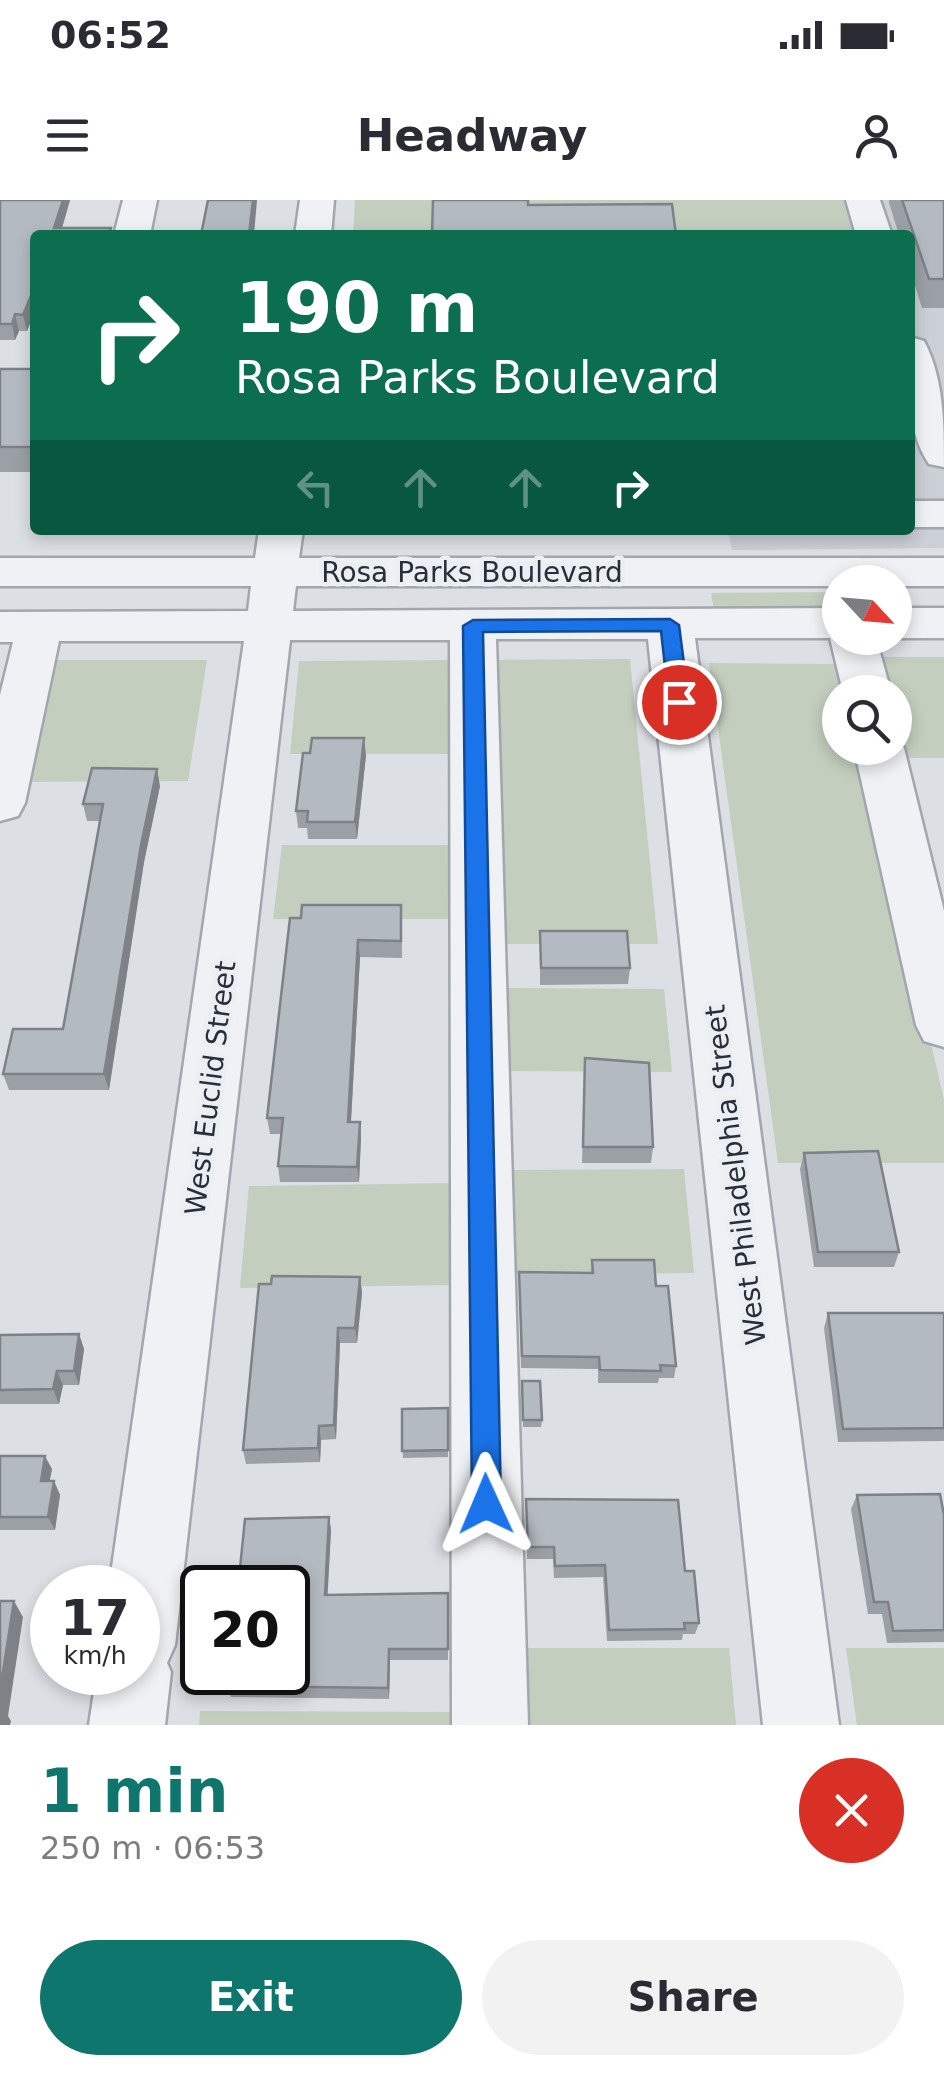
<!DOCTYPE html>
<html lang="en">
<head>
<meta charset="utf-8">
<style>
  body { margin:0; font-family:"DejaVu Sans",sans-serif; background:#f2f2f3; color:#2b2b33; height:100vh; display:flex; flex-direction:column; font-size:38px; white-space:nowrap }
  * { box-sizing:border-box; margin:0 }
  p { font-size:32px; color:#7c7c81 }
  .icon { flex:none; width:55px; height:55px; fill:none; stroke:currentColor; stroke-width:2; stroke-linecap:round; stroke-linejoin:round }
  .map { position:relative; height:1525px; overflow:hidden }
  .details { display:flex; flex-direction:column; background:#fff; flex:1 }
  .details>* { flex:none }
  .banner { position:absolute; left:30px; top:30px; width:885px; height:305px; border-radius:10px; box-shadow:0 5px 15px #0003; background:#0b6e4f; color:#fff; overflow:hidden }
  .needle { width:65px; rotate:116deg }
  .tools { position:absolute; left:822px; top:365px; display:grid; gap:20px }
  .tools a { display:grid; place-items:center; width:90px; height:90px; border-radius:50%; background:#fff; box-shadow:0 5px 15px #0003; font-size:50px }
  .speed { position:absolute; left:30px; top:1365px; display:flex; gap:20px; font-size:50px; font-weight:700; text-align:center }
  .speed>* { display:grid; place-content:center; width:130px; height:130px; border-radius:50%; background:#fff; box-shadow:0 5px 15px #0003; line-height:1 }
  .speed small { font-size:25px; font-weight:400 }
  .speed .limit { border:5px solid #111; border-radius:15px; background:#fff; color:#111 }
  .pin { position:absolute; display:grid; place-items:center; width:85px; height:85px; color:#fff; margin:-42px; border:5px solid #fff; border-radius:50%; box-shadow:0 2px 10px #0007 }
  .me { position:absolute; width:110px; margin:-55px; rotate:359deg; stroke-linejoin:round; filter:drop-shadow(0 0 8px #0008) }
  .turn { display:flex; align-items:center; gap:35px; height:210px; padding:0 40px; font-size:45px }
  .turn .icon { width:130px; height:130px; stroke-width:2.5 }
  .turn b { display:block; font-size:70px; line-height:85px }
  .lanes { display:flex; align-items:center; height:95px; padding:0 40px; background:#0003; justify-content:center; gap:50px; direction:ltr }
  .lanes .off { opacity:.35 }
  .round { display:grid; place-items:center; flex:none; width:105px; height:105px; border-radius:52px; background:#f2f2f3 }
  .head { display:flex; align-items:center; justify-content:space-between; height:170px; padding:0 40px }
  h1 { font-size:60px; font-weight:700; line-height:75px; color:#0f766e }
  .cta { display:flex; gap:20px; margin-top:auto; padding:20px 40px }
  .cta a { flex:1; height:115px; border-radius:60px; background:#0f766e; color:#fff; font-size:40px; font-weight:700; line-height:115px; text-align:center }
  .cta a+a { background:#f2f2f3; color:#2b2b33 }
  .status { display:flex; justify-content:space-between; align-items:center; height:70px; padding:0 50px; background:#fff; direction:ltr }
  .status svg { height:28px; fill:currentColor }
  header { display:flex; justify-content:space-between; align-items:center; height:130px; padding:0 40px; background:#fff; font-size:45px; font-weight:700 }
  .map>svg:first-child { display:block }
</style>
</head>
<body>
<div class="status"><b>06:52</b><svg viewBox="0 0 49 12"><path d="M0 12V9h3v3zM5 12V6h3v6zM10 12V3h3v9zM15 12V0h3v12zM26 1h20v11H26zM47 4h2v5h-2z"/></svg></div>
<header><svg class="icon" aria-label="menu" viewBox="0 0 24 24"><path d="M4 6h16M4 12h16M4 18h16"/></svg>Headway<svg class="icon" aria-label="person" viewBox="0 0 24 24"><circle cx="12" cy="8" r="4"/><path d="M4 21q1-7 8-7t8 7"/></svg></header>
<div class="map">
<svg width="944" height="1525" viewBox="0 0 944 1525">
  <rect width="100%" height="100%" fill="#dce0e5"/>
  <path fill="#cbcfd6" d="M843 0H944V348L732 350 728 330H910V35H854Z"/>
  <path fill="#c3cebe" d="M355 0H843L854 35H353Z
    M840 392V410H714L711 393Z
    M871 457H944V558H894L895 492H879Z
    M630 459 658 744H489L483 460Z
    M45 460H207L188 581 15 582Z
    M458 460V554H290L299 461Z
    M709 463 844 464 850 492H840V548H863L944 900V963H778Z
    M282 645H458L457 719H273Z
    M492 788 664 789 672 872 493 871Z
    M684 969 694 1073 502 1075 500 970Z
    M455 983V1085L240 1088 249 986Z
    M505 1448H729L736 1525H506Z
    M846 1448H944V1525H857Z
    M200 1511 457 1512V1525H199Z"/>
  <g fill="none" stroke-linecap="round" stroke-linejoin="round">
    <defs>
      <path id="minor" d="M123 0H157L150 35H114Z
        M300 0H334L331 35H295Z
        M846 0H880L892 35H856Z
        M910 137 924 141C944 178 944 225 944 267L929 264C904 227 910 179 910 137Z
        M910 301H944V327H910Z
        M259 330H303L299 358H944V386H296L293 411 840 408V438H876L891 492H843L830 438H695L839 1525H763L648 439H496L528 1525H452L450 440H290L175 1445 167 1463 171 1472 165 1525H89L97 1472H138V1388H109L244 441H59L25 603 18 616 0 621V495L13 442H0V412L248 411 251 386H0V358H255Z
        M895 408H944V438H894Z
        M895 536 904 548 944 711V847L924 841 916 825 854 548H895Z"/>
    </defs>
    <use href="#minor" stroke="#a2a7ae" stroke-width="5"/>
    <use href="#minor" fill="#eff1f4" fill-rule="evenodd"/>
  </g>
  <path fill="#9ba0a6" d="M0 0H70L62 28H111L112 35H35V111L27 131H19L15 140H0Z
    M889 0H944V108H922L910 69V35H899L889 3Z
    M0 169H35V272H0Z
    M366 555 357 639H308L307 628H298L296 611Z
    M160 586 144 662 109 890H9L3 874 63 829 100 621H87L83 604Z
    M290 718 402 722V758L360 757 351 922H360L361 938 359 982H280L278 966 281 934H270L267 918Z
    M540 731 630 768 628 784 540 785Z
    M585 858 653 947 651 963H582Z
    M804 953 899 1052 894 1067H814L800 969Z
    M592 1060 656 1086 676 1166 674 1178H659L658 1183H598V1169L521 1168 519 1072 591 1073Z
    M360 1077 362 1093 357 1143H340L336 1239 321 1240 320 1262 246 1264 243 1250Z
    M828 1113H944V1241L838 1242 824 1128Z
    M79 1134 84 1149 79 1185H63L59 1204H0V1135Z
    M522 1181 542 1220 541 1227H523Z
    M448 1208V1257L403 1258 402 1209Z
    M0 1256 52 1269 49 1281H54L60 1295 55 1330H0Z
    M857 1295 944 1315V1442L887 1443 882 1414H868L851 1309Z
    M526 1299 685 1371 699 1423 695 1434H683L682 1440 607 1441 603 1377 554 1378 553 1359H527Z
    M329 1317 331 1330 327 1395 448 1393V1460H390L389 1499 231 1497 227 1486Z"/>
  <path fill="#7e8287" d="M63 0H70L60 35 54 28Z
    M253 0H257L254 35H249Z
    M35 86V111L27 131 23 115Z
    M15 114 19 131 15 140 12 124Z
    M364 538 366 555 357 639 355 622Z
    M157 569 160 586 144 662 109 890 104 874 141 645Z
    M358 740 360 757 350 938 348 922Z
    M360 922 361 938 359 982 357 967Z
    M360 1077 362 1093 357 1143 355 1128Z
    M338 1128 340 1143 336 1239 334 1225Z
    M79 1134 84 1149 79 1185 74 1171Z
    M57 1171 63 1185 59 1204 53 1189Z
    M319 1226 321 1240 320 1262 318 1248Z
    M45 1256 52 1269 47 1295 41 1281Z
    M54 1281 60 1295 55 1330 48 1317Z
    M329 1317 331 1330 327 1407 325 1395Z
    M14 1401 23 1417 8 1516 11 1521 10 1525H0V1491Z
    M389 1449 390 1460 389 1499 388 1488Z"/>
  <path fill="#b4bac1" stroke="#7e8287" stroke-width="2.5" d="M0 0H63L54 28H111L109 35H35V86L23 115 15 114 12 124H0Z
    M208 0H253L249 35H201Z
    M433 0H528V5L672 4 676 35H432Z
    M902 0H944V79H929Z
    M0 169H35V247H0Z
    M312 538H364L355 622H307L308 611H296L303 553H310Z
    M92 568 157 569 141 645 104 874H3L13 829H63L103 604H83Z
    M302 705H401V741L358 740 348 922H360L357 967 278 966 283 918H267L290 718H301Z
    M540 731H627L630 768H541Z
    M585 858 649 863 653 947H583Z
    M878 951 899 1052H818L804 953Z
    M592 1060H654L656 1086H668L676 1166 660 1165 661 1171 600 1170 599 1157 522 1156 519 1072 593 1073Z
    M272 1076 360 1077 355 1128H338L334 1225 319 1226 318 1248 243 1250 259 1084H271Z
    M828 1113H944V1228L843 1229Z
    M79 1134 74 1171H57L53 1189 0 1190V1135Z
    M522 1181H540L542 1220H523Z
    M448 1208V1250L402 1251V1209Z
    M0 1256H45L41 1281H54L48 1317H0Z
    M940 1294 944 1315V1430L893 1431 888 1402H874L857 1295Z
    M526 1299 678 1300 685 1371H694L699 1423H684L685 1429 609 1430 605 1365 555 1366 554 1347H528Z
    M329 1317 325 1395 448 1393V1449H389L388 1488 227 1486 229 1472H288V1388H238L245 1319Z
    M0 1401H14L0 1491Z"/>
  <path fill="#1a73e8" stroke="#114b97" stroke-width="2.5" d="M670 419 679 425 689 502 679 509 669 502 661 431 483 432 501 1304 497 1314 486 1318 476 1314 472 1304 463 426 473 420Z"/>
  <g text-anchor="middle" stroke-width="9" stroke-linejoin="round" paint-order="stroke">
    <g font-size="28" fill="#282f3a" stroke="#ebeff3">
      <text x="472" y="382">Rosa Parks Boulevard</text>
      <text transform="translate(210 888) rotate(-83)" y="10">West Euclid Street</text>
      <text transform="translate(735 975) rotate(-97)" y="10">West Philadelphia Street</text>
    </g>
  </g>
</svg>
<div class="tools">
<a><svg class="needle" viewBox="-14 -14 28 28"><path d="M0-13l5 13h-10z" fill="#e53935"/><path d="M0 13l5-13h-10z" fill="#7c7c81"/></svg></a>
<a><svg class="icon" aria-label="search" viewBox="0 0 24 24"><circle cx="10" cy="10" r="6"/><path d="M15 15l6 6"/></svg></a>
</div>
<div class="speed"><div>17<small>km/h</small></div><div class="limit">20</div></div>
<div class="pin" style="left:679px;top:502px;background:#d93025"><svg class="icon" aria-label="arrive" viewBox="0 0 24 24"><path d="M6 21V4h12l-3 4 3 4H6"/></svg></div>
<svg class="me" style="left:486px;top:1304px" viewBox="-20 -20 40 40"><path d="M0-17L14 15 0 8-14 15z" fill="#1a73e8" stroke="#fff" stroke-width="4"/></svg>
<div class="banner">
<div class="turn"><svg class="icon" aria-label="right" viewBox="0 0 24 24"><path d="M7 20v-9h11M14 6l5 5-5 5"/></svg><div><b>190 m</b>Rosa Parks Boulevard</div></div>
<div class="lanes"><svg class="icon off" aria-label="left" viewBox="0 0 24 24"><path d="M17 20v-9H6M10 6l-5 5 5 5"/></svg><svg class="icon off" aria-label="ahead" viewBox="0 0 24 24"><path d="M12 20V5M6 11l6-6 6 6"/></svg><svg class="icon off" aria-label="ahead" viewBox="0 0 24 24"><path d="M12 20V5M6 11l6-6 6 6"/></svg><svg class="icon" aria-label="right" viewBox="0 0 24 24"><path d="M7 20v-9h11M14 6l5 5-5 5"/></svg></div>
</div>
</div>
<section class="details">
<div class="head"><div><h1>1 min</h1><p>250 m · 06:53</p></div><a class="round" style="background:#d93025;color:#fff"><svg class="icon" aria-label="close" viewBox="0 0 24 24"><path d="M6 6l12 12M18 6L6 18"/></svg></a></div>
<div class="cta"><a>Exit</a><a>Share</a></div>
</section>
</body>
</html>
